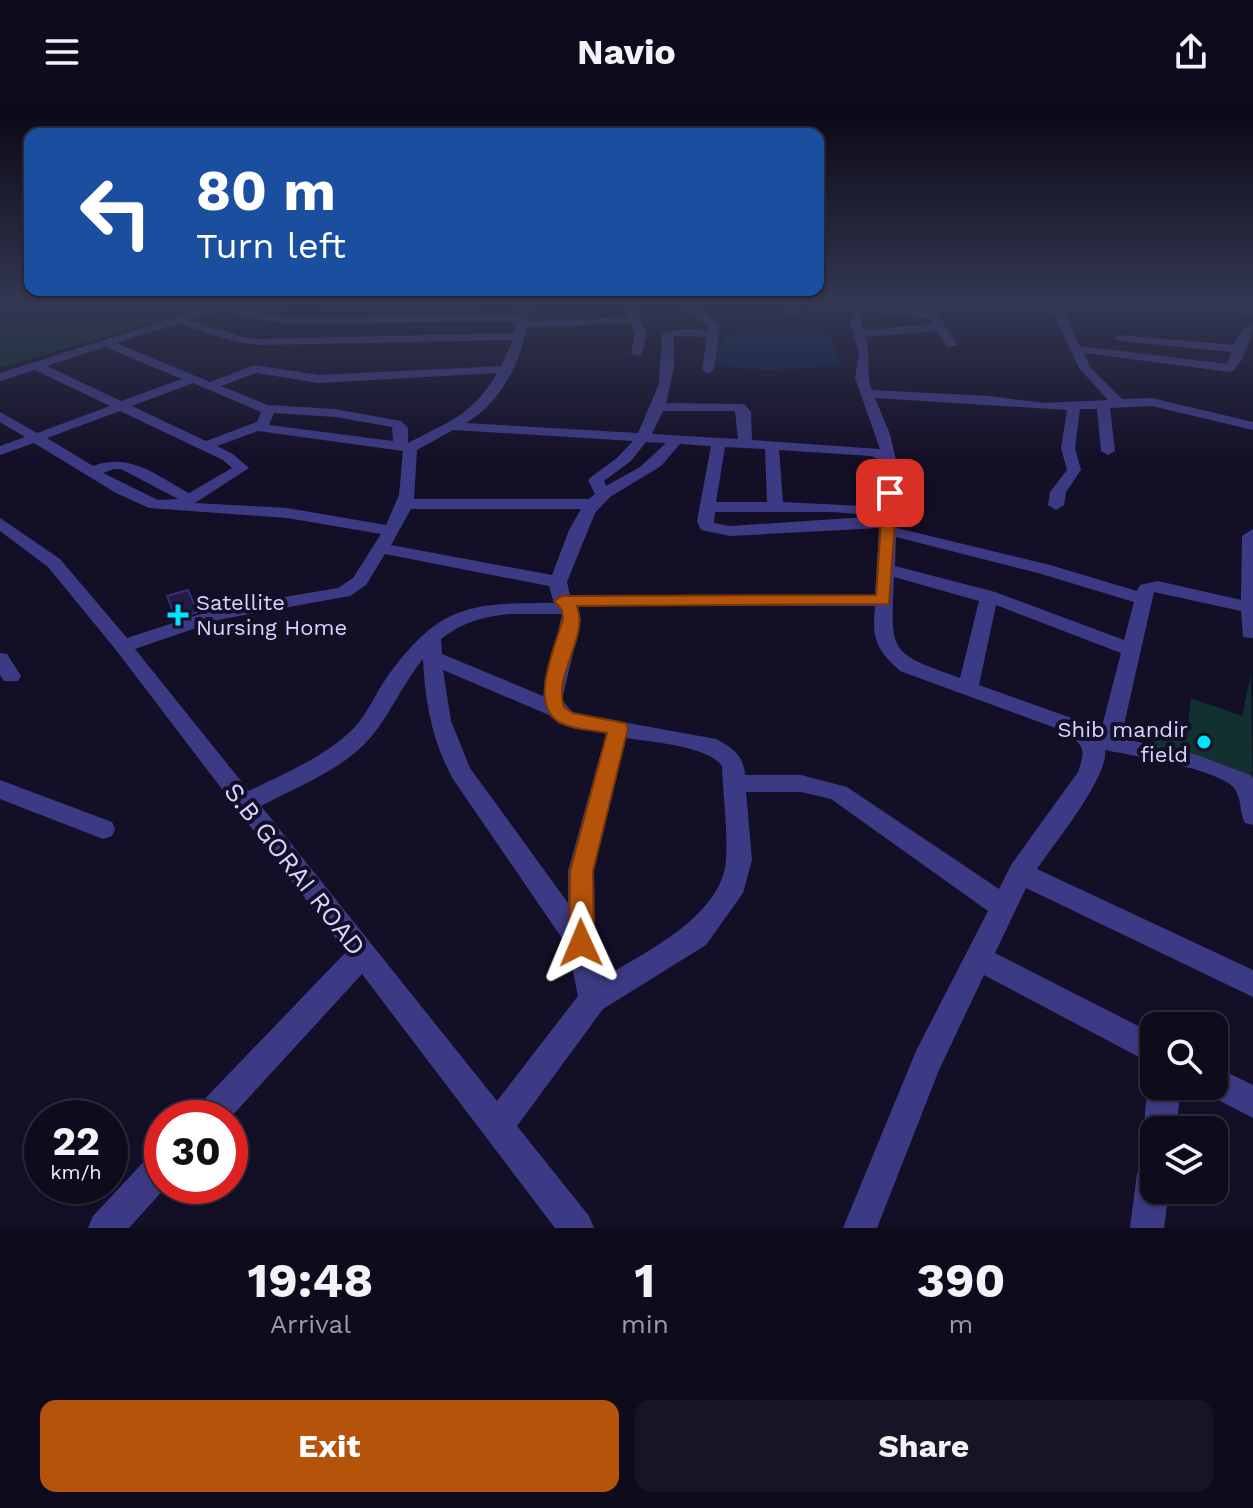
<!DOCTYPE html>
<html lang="en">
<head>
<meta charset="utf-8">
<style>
  body { margin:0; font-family:"Work Sans",sans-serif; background:#171425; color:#f1f3f6; height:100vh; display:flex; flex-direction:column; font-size:30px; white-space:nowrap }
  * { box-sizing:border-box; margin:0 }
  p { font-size:26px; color:#9b9ba3 }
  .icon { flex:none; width:44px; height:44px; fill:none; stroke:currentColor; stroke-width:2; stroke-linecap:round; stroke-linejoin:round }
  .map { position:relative; height:1124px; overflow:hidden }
  .panel { display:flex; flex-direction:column; background:#0e0b1c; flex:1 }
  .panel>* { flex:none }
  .banner { position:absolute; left:24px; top:24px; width:800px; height:168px; border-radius:16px; box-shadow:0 2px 6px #0004,0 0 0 2px #2e2b3b; background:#1a4fa0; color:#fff; overflow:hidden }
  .tools { position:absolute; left:1140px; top:908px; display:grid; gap:16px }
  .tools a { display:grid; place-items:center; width:88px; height:88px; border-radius:16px; background:#0e0b1c; box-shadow:0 2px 6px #0004,0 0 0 2px #2e2b3b; font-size:40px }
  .speed { position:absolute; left:24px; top:996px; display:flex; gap:16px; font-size:40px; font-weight:700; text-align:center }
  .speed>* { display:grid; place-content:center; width:104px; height:104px; border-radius:50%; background:#0e0b1c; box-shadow:0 2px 6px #0004,0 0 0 2px #2e2b3b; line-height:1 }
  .speed small { font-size:20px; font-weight:400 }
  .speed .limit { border:12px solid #d22; background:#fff; color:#111 }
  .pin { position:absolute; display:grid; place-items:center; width:68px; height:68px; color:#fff; margin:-34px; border-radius:16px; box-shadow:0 4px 12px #0006 }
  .me { position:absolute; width:88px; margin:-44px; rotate:359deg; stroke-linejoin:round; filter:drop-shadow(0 0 6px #0008) }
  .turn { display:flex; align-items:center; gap:28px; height:168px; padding:0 40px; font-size:36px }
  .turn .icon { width:104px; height:104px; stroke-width:2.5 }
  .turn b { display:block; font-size:56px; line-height:68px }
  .eta { display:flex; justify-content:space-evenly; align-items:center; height:136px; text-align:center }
  .eta b { font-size:48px; font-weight:700; line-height:56px }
  .action { display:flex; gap:16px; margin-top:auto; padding:16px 40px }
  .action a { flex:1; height:92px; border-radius:16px; background:#b45309; color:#fff; font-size:32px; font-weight:700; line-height:92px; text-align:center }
  .action a+a { background:#171425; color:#f1f3f6 }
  header { display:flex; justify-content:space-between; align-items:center; height:104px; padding:0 40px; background:#0e0b1c; font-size:36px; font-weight:700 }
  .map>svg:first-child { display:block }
</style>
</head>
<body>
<header><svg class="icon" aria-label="menu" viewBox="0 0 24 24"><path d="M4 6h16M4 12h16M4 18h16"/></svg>Navio<svg class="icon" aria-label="share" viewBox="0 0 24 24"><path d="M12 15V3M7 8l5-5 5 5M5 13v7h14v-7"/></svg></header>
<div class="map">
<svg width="1253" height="1124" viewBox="0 0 1253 1124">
  <rect width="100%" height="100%" fill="#130f26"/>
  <path fill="#12302f" d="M0 199H220L0 264Z
    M1251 570 1253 687 1151 648 1158 626 1187 628 1191 594 1242 612Z"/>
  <path fill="#0c2248" d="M769 221 820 224 833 234 839 260C812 265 734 272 713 256 718 227 744 225 769 221Z"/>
  <path fill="#241b47" stroke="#3b2d73" stroke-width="2" d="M188 486 198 508 176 515 167 492Z"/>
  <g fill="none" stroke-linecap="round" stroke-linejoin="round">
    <path fill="#3d3a85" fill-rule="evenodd" d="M221 199H236L235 201 247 206 268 199H289L258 209 285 213 517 212 519 199H529L527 217 629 213 623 199H633L647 230 641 252 631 250 635 230 631 219 526 224C521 260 498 301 466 319L638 329 659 280 662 230 681 225 708 226V223L681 199H692L720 222 714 266 708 270 702 266 707 233 674 232V263L666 299 744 300 751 308 752 336 880 345 855 274 859 248 850 219 855 204 833 199H867L937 210 958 241 948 243 937 227 865 233C872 252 865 268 872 286L988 292 1045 299 1108 296 1079 264 1049 199 1127 202 1215 199 1253 204V210C1190 202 1126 208 1062 205L1080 242 1227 260 1232 248 1120 237 1114 234 1120 231 1234 241 1242 225 1253 219C1253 231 1242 262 1231 268L1084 249 1090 263 1122 295 1152 294 1253 318V326L1152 302 1110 304 1115 347 1108 351 1101 347 1097 305H1080L1075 344 1081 366 1066 388 1064 401 1056 406 1048 401 1050 388 1067 366 1061 344 1067 306 875 294 890 330 899 369 897 424 1050 461 1137 487 1140 481 1158 477 1241 496 1242 432 1253 425V534L1243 533 1241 507 1154 488 1121 634 1197 651 1250 671 1253 674V721L1245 719C1239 708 1242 692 1233 683 1215 664 1133 652 1105 646 1109 673 1053 741 1037 765L1253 866V893L1026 784 995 849 1154 930V961L984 871 939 966 877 1124H843L916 947 988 807 831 695 801 688H746L752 756 743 789 706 841 603 905 517 1022 589 1112 594 1124H555L362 870 230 1014H192L197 1003 346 848 116 546 48 463 0 427V414L60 455 127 534 219 504 338 484 353 474 381 430 287 414 149 404 116 389 34 339 0 351V342L25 333 0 318V308L37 329 110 302 35 266 0 277V269ZM224 205 246 214 285 219 516 218 514 229 259 235 242 233 189 216ZM865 206 929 215 933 220 863 226 860 219ZM178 220 237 238 259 241 513 236 501 262 319 271 255 261 210 278 116 239ZM105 243 182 275 121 297 47 262ZM256 269 319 279 497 269C473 311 448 318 408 339V324L401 317 335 305 268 301 221 282ZM193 279 261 308 257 318 206 337 132 302ZM120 307 223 356 232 364 189 389C157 372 130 348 93 362L47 334ZM663 307H735L738 335 652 330ZM274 309 335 313 392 323 393 337 269 321ZM453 326 633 337 617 354 591 373 588 376 595 390 589 395H414L417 346ZM258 327 403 347 399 391 386 421 287 404 195 399 249 364 233 350 217 342ZM646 338 666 339 640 363 606 382 604 377 631 357ZM680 340 711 342 697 417 701 426 730 432 879 424 875 491H570L567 478 595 409 610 393 661 362ZM725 343 765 345 767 398H716ZM779 346 871 352 882 357 885 369 882 403 783 398ZM114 365H121L178 395 158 396 103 369ZM411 405H581L569 426 552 471 391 441ZM715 408H833L881 412 730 422 714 419ZM896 433 1038 469 1134 498 1124 536 995 488 895 462ZM385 450 549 482 554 499C467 499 440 501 387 573 375 590 368 609 354 624 325 653 285 669 249 687L135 545 222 515 350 492 366 481ZM894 473 979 497 960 574C887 548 891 549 894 473ZM996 501 1121 549 1100 630 1077 616 979 581ZM578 502H875C872 535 875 544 900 567L1061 626C1083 641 1087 642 1078 668L1011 761 999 785 847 683 801 671H745C744 652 732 643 716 635L573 609 562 596 581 515ZM509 510H562L543 592 442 550 441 535C463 518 482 513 509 510ZM423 555C425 598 432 637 453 675L568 843 578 892 497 997 261 702C298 682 343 666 371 633 391 609 403 579 423 555ZM443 566 549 611 559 620 606 630 568 767V799L470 664 451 617ZM626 634C650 638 709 642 722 662 723 693 728 725 726 755 723 812 645 848 603 874L595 839 594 767Z
      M317 199C343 199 465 194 479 203L474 206 322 202Z
      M785 199H795L798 212H790Z
      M0 549 7 550 21 572 18 577H4L0 571Z
      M0 676 112 718 115 725 112 732 103 735 0 695Z
      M1214 962 1253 981V1014L1203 988 1201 982H1214Z
      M1154 971V982H1181L1176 1026H1154V1040L1149 1037C1141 1018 1146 990 1154 971Z
      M162 1046V1082H167L129 1124H88L93 1112 150 1051Z
      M1154 1053V1086H1169L1164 1124H1130L1137 1070 1142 1058Z"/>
  </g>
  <linearGradient id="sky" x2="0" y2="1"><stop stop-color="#0a0815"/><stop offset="0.56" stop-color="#333752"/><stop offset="1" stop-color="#333752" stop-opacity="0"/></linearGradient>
  <rect width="1253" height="356" fill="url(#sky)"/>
  <path fill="#b45309" stroke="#753606" stroke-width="2" d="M890 385 897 389 889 500 577 502C589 534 553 570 564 603L573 609 625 619 628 624 593 767 594 839 590 847 581 850 572 847 569 839 570 767 607 629C593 626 576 626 563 620 526 605 555 543 563 515L562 506 554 497 562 492 876 491 883 389Z"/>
  <g fill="#00e5ff" stroke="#130f26" stroke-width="3">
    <path d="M174 499h8v8h8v8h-8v8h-8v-8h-8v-8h8z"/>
    <circle cx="1204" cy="638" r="8"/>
  </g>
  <g text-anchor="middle" stroke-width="8" stroke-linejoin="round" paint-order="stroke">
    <g font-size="22" fill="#d9d4ff" stroke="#130f26" text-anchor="start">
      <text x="196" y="506">Satellite<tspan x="196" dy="25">Nursing Home</tspan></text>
      <text x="1188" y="633" text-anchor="end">Shib mandir<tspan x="1188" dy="25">field</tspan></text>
    </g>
    <g font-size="26" fill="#d9d4ff" stroke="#130f26">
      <text transform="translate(295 765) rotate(52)" y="9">S.B GORAI ROAD</text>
    </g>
  </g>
</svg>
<div class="tools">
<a><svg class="icon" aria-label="search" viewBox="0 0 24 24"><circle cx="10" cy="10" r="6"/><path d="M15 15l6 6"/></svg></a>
<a><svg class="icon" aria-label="layers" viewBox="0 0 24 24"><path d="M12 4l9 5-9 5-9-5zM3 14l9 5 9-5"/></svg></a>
</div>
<div class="speed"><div>22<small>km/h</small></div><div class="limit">30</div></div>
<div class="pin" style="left:890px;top:389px;background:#d93025"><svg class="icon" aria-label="arrive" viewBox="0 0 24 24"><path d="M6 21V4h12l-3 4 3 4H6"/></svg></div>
<svg class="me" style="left:581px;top:839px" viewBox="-20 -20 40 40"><path d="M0-17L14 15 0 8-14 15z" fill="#b45309" stroke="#fff" stroke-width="4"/></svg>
<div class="banner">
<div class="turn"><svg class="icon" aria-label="left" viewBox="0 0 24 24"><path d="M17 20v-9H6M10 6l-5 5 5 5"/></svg><div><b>80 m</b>Turn left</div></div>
</div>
</div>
<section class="panel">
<div class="eta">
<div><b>19:48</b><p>Arrival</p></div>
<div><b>1</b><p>min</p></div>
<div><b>390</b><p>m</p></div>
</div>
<div class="action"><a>Exit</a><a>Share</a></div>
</section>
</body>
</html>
